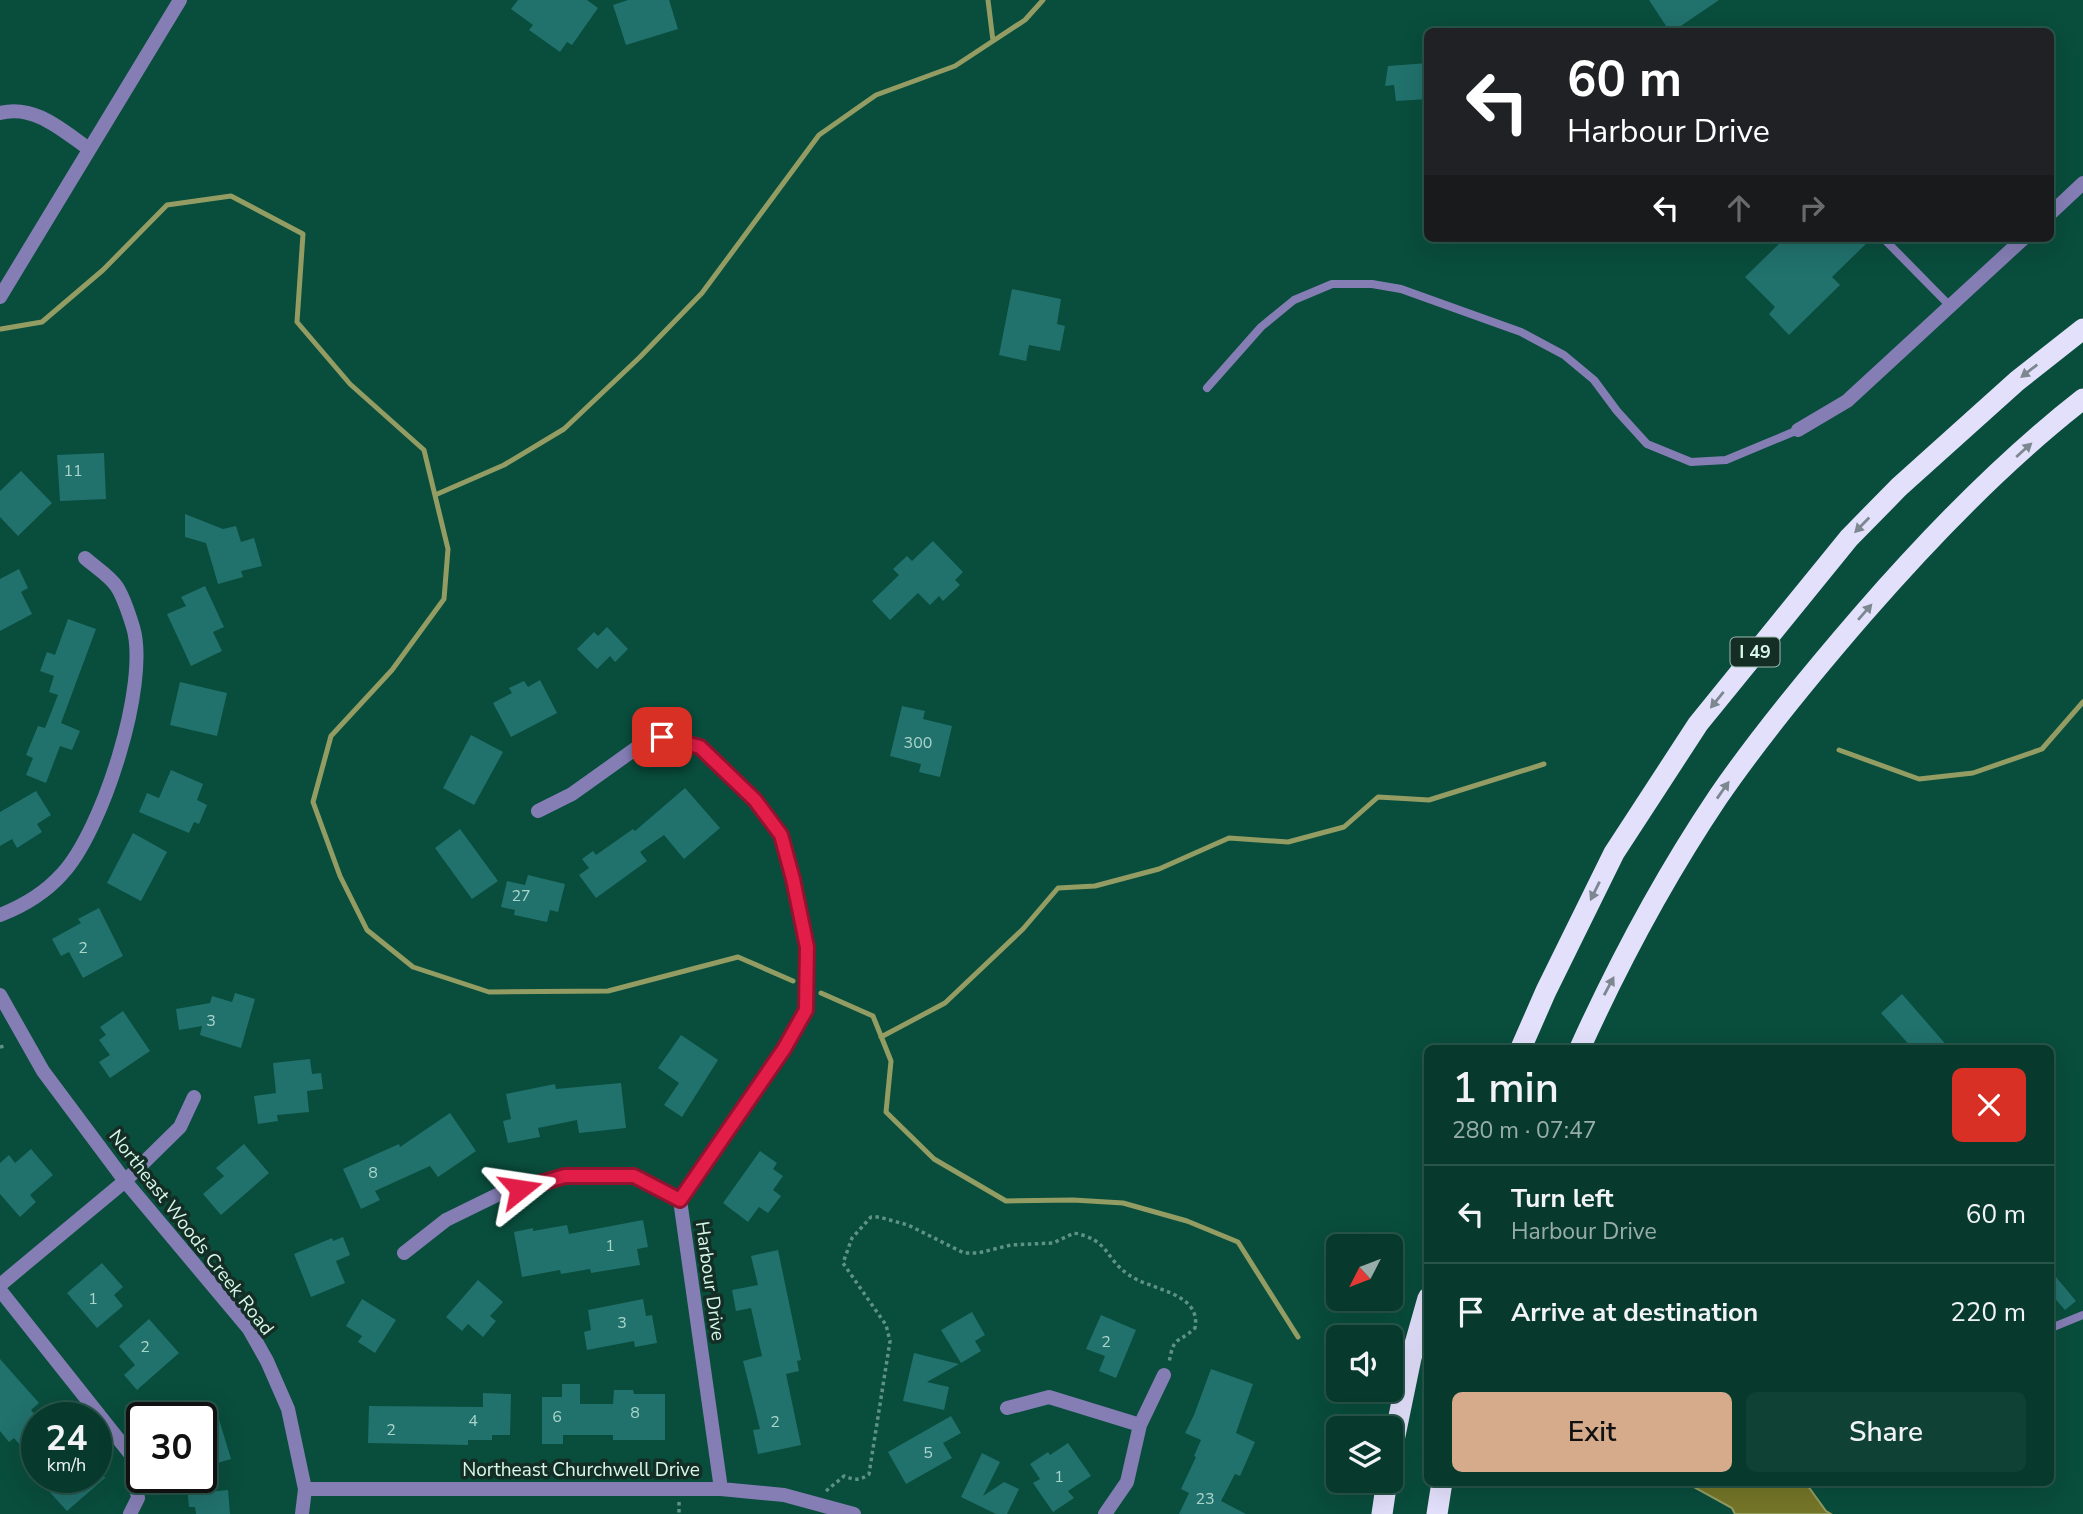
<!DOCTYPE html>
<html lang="en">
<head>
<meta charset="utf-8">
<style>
  body { margin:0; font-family:"Nunito Sans",sans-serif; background:#104135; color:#f1f3f6; height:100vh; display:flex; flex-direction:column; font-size:26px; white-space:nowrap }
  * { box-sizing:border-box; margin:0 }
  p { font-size:23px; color:#98adaa }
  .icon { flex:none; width:38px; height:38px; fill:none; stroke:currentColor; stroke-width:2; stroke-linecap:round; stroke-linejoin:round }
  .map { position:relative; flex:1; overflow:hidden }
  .sheet { position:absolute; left:1424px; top:1045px; width:630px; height:441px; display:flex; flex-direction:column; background:#073a2d; border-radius:10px; box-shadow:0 7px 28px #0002,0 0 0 2px #285449 }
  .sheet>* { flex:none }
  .hud { position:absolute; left:1424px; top:28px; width:630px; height:214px; border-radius:10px; box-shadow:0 7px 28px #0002,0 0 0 2px #285449; background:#202124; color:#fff; overflow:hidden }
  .needle { width:46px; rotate:228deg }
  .buttons { position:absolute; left:1326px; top:1234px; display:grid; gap:14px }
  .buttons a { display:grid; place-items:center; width:77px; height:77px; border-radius:10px; background:#073a2d; box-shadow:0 7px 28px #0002,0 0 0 2px #285449; font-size:35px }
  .speed { position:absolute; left:21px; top:1402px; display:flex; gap:14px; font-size:35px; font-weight:700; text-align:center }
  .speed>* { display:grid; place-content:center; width:91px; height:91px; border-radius:50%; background:#073a2d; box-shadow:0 7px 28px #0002,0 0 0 2px #285449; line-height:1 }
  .speed small { font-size:18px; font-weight:400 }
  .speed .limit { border:4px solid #111; border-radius:10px; background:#fff; color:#111 }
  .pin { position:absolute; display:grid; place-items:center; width:60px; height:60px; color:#fff; margin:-30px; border-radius:14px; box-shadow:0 4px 10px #0006 }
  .me { position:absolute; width:77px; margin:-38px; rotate:75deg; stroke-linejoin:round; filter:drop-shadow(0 0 5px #0008) }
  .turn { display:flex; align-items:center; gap:24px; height:147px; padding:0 28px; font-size:32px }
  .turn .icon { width:91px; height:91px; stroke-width:2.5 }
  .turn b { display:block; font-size:49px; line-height:60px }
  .lanes { display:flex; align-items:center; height:66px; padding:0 28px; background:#0003; justify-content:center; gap:35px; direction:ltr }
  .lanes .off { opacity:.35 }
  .round { display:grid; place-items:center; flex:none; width:74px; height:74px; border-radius:10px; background:#104135 }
  .summary { display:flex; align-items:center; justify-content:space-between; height:119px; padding:0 28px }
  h1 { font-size:42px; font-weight:600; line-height:52px }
  .cta { display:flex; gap:14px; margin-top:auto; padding:14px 28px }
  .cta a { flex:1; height:80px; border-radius:10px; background:#d6ab8b; color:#111; font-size:28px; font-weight:600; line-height:80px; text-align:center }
  .cta a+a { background:#104135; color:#f1f3f6 }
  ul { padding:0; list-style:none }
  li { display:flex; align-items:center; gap:21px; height:98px; padding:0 28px; border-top:2px solid #285449 }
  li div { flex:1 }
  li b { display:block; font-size:26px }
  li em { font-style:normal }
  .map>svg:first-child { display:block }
</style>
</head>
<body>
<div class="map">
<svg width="2083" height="1514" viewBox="0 0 2083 1514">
  <rect width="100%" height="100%" fill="#094d3c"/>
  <path fill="#757628" stroke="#939c62" stroke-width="2" d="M1685 1482H1805L1826 1511 1831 1514H1735L1732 1508Z"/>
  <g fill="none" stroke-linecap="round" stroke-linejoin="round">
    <path stroke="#939c62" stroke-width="5" d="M988 0 993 41
      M1 329 42 322 103 270 167 205 231 196 303 234 297 322 350 384 424 450 448 549 444 599 392 670 331 736 313 802 340 876 367 930 413 967 489 992 608 991 738 957 793 981
      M435 495 504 465 564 429 640 357 702 293 819 135 876 95 955 66 1025 20 1043 0
      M1839 750 1919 779 1973 773 2042 749 2083 702
      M821 993 873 1016 891 1061 886 1112 934 1159 1006 1201 1073 1200 1123 1203 1187 1221 1238 1242 1298 1337
      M881 1037 945 1003 1023 929 1058 888 1095 886 1159 869 1229 838 1288 842 1344 827 1378 797 1429 800 1544 764"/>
  </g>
  <path fill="#21716d" d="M518 0H587L598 8 572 45 567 42 560 52 529 30 533 25 511 9Z
    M628 0H669L678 29 626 45 613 5Z
    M1649 0H1719L1672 32H1670Z
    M1428 63V99L1396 101 1394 85 1385 86 1388 66Z
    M1785 238H1872L1832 277 1840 285 1789 335 1769 314 1775 307 1745 277Z
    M1012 289 1061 299 1057 324 1065 326 1060 351 1029 345 1026 361 999 355Z
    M104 453 106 499 60 501 57 455Z
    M21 471 52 503 18 536 0 517V491Z
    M185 514 223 529 236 526 241 542 254 538 262 566 241 571 243 577 218 584 206 543 185 537Z
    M933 541 963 572 955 580 960 585 943 601 939 596 930 605 918 593 890 620 872 601 899 575 893 569 907 556 912 561Z
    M19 569 28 588 21 592 32 614 0 631V579Z
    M205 586 224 627 213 632 222 651 191 666 167 614 186 606 181 597Z
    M68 619 96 629 61 723 80 731 72 750 60 746 46 783 26 775 33 758 26 755 38 726 45 728 58 695 49 692 54 676 40 671 47 652 55 655Z
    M607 627 628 649 615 662 610 656 597 669 577 649 594 632 598 636Z
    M540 680 557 713 511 737 493 703 512 693 509 688 524 681 528 687Z
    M180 682 227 693 217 736 170 725Z
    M902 706 925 711 923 719 952 726 940 777 919 772 921 764 890 756Z
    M471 735 503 752 474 805 443 788Z
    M171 770 203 784 197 800 207 805 199 824 194 822 189 833 139 812 147 793 159 798Z
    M685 788 720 828 684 859 664 835 640 852 647 861 596 898 579 875 589 868 582 859 593 851 596 855 633 829 635 831Z
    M36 791 51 815 37 824 42 832 17 848 12 839 0 846V812Z
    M460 829 498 881 472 899 435 848Z
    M133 833 167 852 141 901 107 883Z
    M528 875 565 884 558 912 550 910 547 922 514 915 515 910 501 907 507 881 525 885Z
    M99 908 123 956 83 978 69 952 61 956 52 939 81 923 78 919Z
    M235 993 255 999 241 1048 200 1035 202 1026 179 1030 176 1009 210 1003 212 996 232 1002Z
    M1902 994 1949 1048H1912L1881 1013Z
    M123 1011 150 1051 110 1078 99 1062 110 1055 99 1040 106 1035 100 1027Z
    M681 1035 718 1060 682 1117 664 1105 679 1083 658 1068Z
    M310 1059 312 1074 321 1073 323 1089 307 1091 309 1112 277 1115 278 1121 258 1124 254 1096 276 1093 273 1063Z
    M621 1083 626 1128 579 1133 577 1120 538 1128 540 1137 508 1143 503 1121 511 1119 506 1094 555 1084 556 1089Z
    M450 1113 476 1151 438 1177 430 1166 375 1191 380 1200 361 1209 343 1169 399 1144 400 1147Z
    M244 1144 269 1173 221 1215 203 1194 224 1176 216 1168Z
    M31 1149 53 1175 30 1195 36 1202 20 1217 0 1194V1163L9 1155 15 1163Z
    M760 1151 777 1163 773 1169 783 1176 773 1190 781 1196 768 1213 759 1207 748 1222 723 1203Z
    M643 1220 648 1247 637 1249 640 1265 591 1273 590 1269 561 1274 560 1270 522 1277 514 1232 533 1228V1231L567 1225 569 1234Z
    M343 1237 350 1255 336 1261 345 1283 311 1297 294 1254 332 1238 333 1241Z
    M778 1250 801 1360 797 1361 799 1371 786 1374 801 1445 758 1454 753 1430 760 1429 743 1361 762 1356 751 1308 736 1311 732 1290 758 1285 751 1256Z
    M102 1263 123 1287 114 1295 123 1306 97 1328 67 1293Z
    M2051 1271 2076 1301 2065 1310 2051 1294Z
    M478 1280 503 1302 490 1316 496 1321 483 1337 468 1324 462 1331 446 1317Z
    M362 1299 396 1320 375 1353 358 1342 362 1336 346 1326Z
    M643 1299 646 1316 652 1315 657 1343 635 1347 634 1341 587 1350 584 1332 591 1330 588 1310Z
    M972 1312 985 1335 975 1341 981 1351 961 1363 941 1330Z
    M1101 1315 1136 1330 1116 1378 1099 1371 1105 1356 1086 1349Z
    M149 1319 179 1353 137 1390 124 1375 135 1365 119 1346Z
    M914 1353 959 1364 927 1382 949 1387 944 1410 903 1401Z
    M0 1359 39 1403 31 1410 37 1417V1464L14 1438 9 1442 0 1431Z
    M1211 1369 1253 1384 1236 1433 1255 1442 1240 1476 1235 1474 1221 1501 1246 1514H1179L1189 1493 1181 1489 1196 1457 1194 1456 1201 1440 1185 1433 1194 1415Z
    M562 1384H580V1404H613L614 1390H633L634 1394H665V1440H613V1435H563V1444H542V1397H562Z
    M483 1393 511 1394 510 1435H492V1440H468V1445L368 1443 369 1406 483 1407Z
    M217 1413 231 1459 201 1468V1418Z
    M951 1416 961 1433 943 1443 952 1458 906 1484 888 1452Z
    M1068 1443 1091 1476 1068 1491 1074 1498 1053 1512 1033 1483 1040 1479 1030 1464 1048 1452 1050 1455Z
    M982 1453 1000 1462 983 1496 1004 1482 1019 1489 1007 1514H996L961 1497Z
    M36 1477H106L67 1511Z
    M207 1485V1492L228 1490 230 1514H196L195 1507H189L187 1487Z"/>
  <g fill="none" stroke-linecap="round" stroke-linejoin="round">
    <path stroke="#5e9384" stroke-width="3.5" stroke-dasharray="3.5 3.5" stroke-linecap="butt" d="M0 1047 5 1046
      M826 1491 844 1476C854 1480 860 1481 869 1474L890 1341 886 1325 843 1263 852 1238 871 1217H879L908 1225 964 1253H978L1011 1245 1053 1243 1074 1233C1110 1240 1104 1258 1129 1275 1149 1290 1202 1292 1195 1328 1177 1345 1174 1334 1169 1363
      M679 1502V1514"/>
    <path stroke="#857eb5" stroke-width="8" d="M1883 238 1950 306
      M1207 388 1261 327 1294 300 1332 284H1372L1401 289 1521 332 1564 355 1594 380 1617 411 1647 444 1691 462 1726 460 1798 430
      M2051 1328 2083 1315"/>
    <path stroke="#857eb5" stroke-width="14" d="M0 113C35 104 63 131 89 149
      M2051 213 2083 183
      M1798 430 1847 401 2024 238
      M538 811 572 794 635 749 662 737 700 747 755 800 781 835 793 879 807 947 806 1010 784 1050 680 1200 721 1489
      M0 915C23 906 45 893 62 874 102 832 150 683 133 627 129 614 124 598 117 587 110 576 95 567 85 558
      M404 1253 446 1220 497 1195 565 1176H634L680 1200
      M0 1285 125 1181 180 1127 194 1097
      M0 1290 131 1455 138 1498 130 1514
      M1007 1408 1049 1397 1140 1425
      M305 1489H721L784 1495 854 1514
      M1105 1514 1127 1482 1140 1425 1164 1375"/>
    <path stroke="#857eb5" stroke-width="14" d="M0 297 180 0
      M0 995 43 1071 125 1181 249 1329 267 1361 288 1409 305 1489 302 1514"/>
    <path stroke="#e3e0fc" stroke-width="21" d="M1521 1048 1546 991 1614 853 1698 724 1849 538 1899 487 2017 381 2083 329
      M1580 1048C1619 962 1665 876 1718 797 1762 733 1812 673 1863 614 1930 537 2002 462 2083 399
      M1391 1455 1411 1358 1428 1298
      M1382 1514 1387 1480
      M1437 1514 1442 1482"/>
  </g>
  <defs><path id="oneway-solid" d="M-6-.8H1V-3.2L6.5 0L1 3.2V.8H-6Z" transform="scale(1.75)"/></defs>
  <g fill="#7c8790">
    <use href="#oneway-solid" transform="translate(2029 371) rotate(142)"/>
    <use href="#oneway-solid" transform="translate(2024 450) rotate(-42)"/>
    <use href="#oneway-solid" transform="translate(1862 525) rotate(134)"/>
    <use href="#oneway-solid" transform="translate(1865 612) rotate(-49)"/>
    <use href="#oneway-solid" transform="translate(1717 700) rotate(129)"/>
    <use href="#oneway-solid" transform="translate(1723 790) rotate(-55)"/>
    <use href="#oneway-solid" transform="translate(1595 891) rotate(116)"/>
    <use href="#oneway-solid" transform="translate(1609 986) rotate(-62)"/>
  </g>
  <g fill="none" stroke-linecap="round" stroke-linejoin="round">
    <defs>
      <path id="route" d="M520 1189 565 1176H634L680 1200 784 1049 806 1010 807 947 793 879 781 835 755 800 700 747 662 737"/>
    </defs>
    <use href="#route" stroke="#92132f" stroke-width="18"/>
    <use href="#route" stroke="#e11d48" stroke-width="12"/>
  </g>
  <g text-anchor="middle" stroke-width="7" stroke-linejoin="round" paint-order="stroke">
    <g font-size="16" fill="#aad5cb">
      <text x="73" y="476">11</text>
      <text x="918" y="748">300</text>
      <text x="521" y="901">27</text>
      <text x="83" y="953">2</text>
      <text x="211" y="1026">3</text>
      <text x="373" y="1178">8</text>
      <text x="610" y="1251">1</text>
      <text x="93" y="1304">1</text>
      <text x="622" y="1328">3</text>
      <text x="1106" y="1347">2</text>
      <text x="145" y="1352">2</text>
      <text x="635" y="1418">8</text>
      <text x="557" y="1422">6</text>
      <text x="473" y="1426">4</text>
      <text x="775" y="1427">2</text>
      <text x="391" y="1435">2</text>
      <text x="928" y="1458">5</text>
      <text x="1059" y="1482">1</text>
      <text x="1205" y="1504">23</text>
    </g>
    <rect fill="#142e25" stroke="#9dbaaf" stroke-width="2" x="1730.5" y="637.5" width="49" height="29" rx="5"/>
    <g font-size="18" font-weight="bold" fill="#d8f6ea">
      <text x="1755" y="658">I 49</text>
    </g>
    <g font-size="19" fill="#d8f6ea" stroke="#142e25">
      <text transform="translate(192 1232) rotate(52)" y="7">Northeast Woods Creek Road</text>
      <text transform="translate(711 1281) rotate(82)" y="7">Harbour Drive</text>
      <text x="581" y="1476">Northeast Churchwell Drive</text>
    </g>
  </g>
</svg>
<div class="buttons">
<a><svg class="needle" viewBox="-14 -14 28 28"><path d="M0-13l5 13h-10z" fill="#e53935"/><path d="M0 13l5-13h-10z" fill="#98adaa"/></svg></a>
<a><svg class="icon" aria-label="sound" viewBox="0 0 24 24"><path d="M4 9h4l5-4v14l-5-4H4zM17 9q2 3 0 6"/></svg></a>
<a><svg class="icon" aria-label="layers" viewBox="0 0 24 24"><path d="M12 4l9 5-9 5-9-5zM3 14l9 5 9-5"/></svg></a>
</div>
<div class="speed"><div>24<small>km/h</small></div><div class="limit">30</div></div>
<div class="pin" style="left:662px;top:737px;background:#d93025"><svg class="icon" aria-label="arrive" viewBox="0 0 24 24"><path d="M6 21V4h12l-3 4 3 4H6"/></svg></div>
<svg class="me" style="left:520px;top:1189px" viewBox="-20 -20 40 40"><path d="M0-17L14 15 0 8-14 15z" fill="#e11d48" stroke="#fff" stroke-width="4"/></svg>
<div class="hud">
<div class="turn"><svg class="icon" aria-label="left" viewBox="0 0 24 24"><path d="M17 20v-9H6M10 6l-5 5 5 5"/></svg><div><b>60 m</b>Harbour Drive</div></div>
<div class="lanes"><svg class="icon" aria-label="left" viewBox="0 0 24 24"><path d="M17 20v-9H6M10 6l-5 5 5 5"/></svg><svg class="icon off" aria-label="ahead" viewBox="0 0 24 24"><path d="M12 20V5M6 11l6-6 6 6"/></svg><svg class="icon off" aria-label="right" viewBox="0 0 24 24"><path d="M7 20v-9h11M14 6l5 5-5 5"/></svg></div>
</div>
<section class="sheet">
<div class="summary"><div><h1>1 min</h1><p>280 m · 07:47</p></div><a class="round" style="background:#d93025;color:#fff"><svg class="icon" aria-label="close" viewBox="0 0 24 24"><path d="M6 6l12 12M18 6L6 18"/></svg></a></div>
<ul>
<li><svg class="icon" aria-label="left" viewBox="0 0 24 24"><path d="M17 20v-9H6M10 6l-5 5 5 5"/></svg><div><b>Turn left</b><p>Harbour Drive</p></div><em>60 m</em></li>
<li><svg class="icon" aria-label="arrive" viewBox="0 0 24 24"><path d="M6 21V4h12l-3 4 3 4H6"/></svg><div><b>Arrive at destination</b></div><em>220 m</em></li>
</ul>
<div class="cta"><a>Exit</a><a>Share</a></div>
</section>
</div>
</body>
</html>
